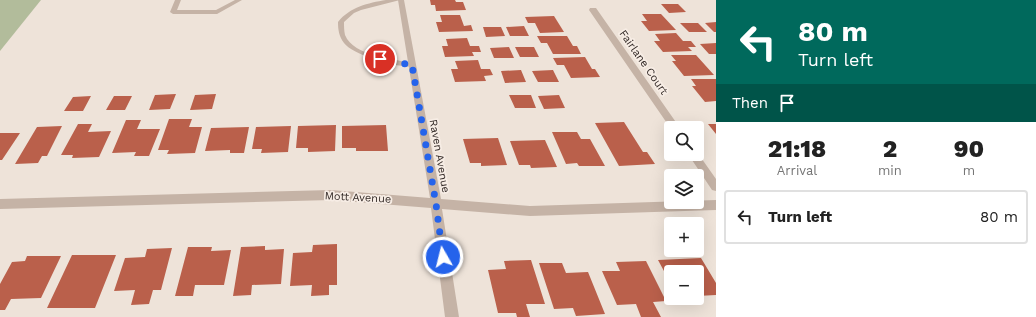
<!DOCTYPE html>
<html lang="en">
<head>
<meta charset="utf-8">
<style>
  body { margin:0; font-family:"Work Sans",sans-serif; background:#f2f2f2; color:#222; height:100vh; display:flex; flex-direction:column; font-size:15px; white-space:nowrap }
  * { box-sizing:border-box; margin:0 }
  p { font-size:13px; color:#767676 }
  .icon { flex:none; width:22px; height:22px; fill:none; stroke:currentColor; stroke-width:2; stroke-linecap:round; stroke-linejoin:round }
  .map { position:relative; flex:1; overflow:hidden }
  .drawer { display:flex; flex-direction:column; background:#fff; width:320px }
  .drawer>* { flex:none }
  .top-card { background:#00695c; color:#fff; overflow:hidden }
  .controls { position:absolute; left:664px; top:121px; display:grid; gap:8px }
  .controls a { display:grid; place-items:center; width:40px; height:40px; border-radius:4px; background:#fff; box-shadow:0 4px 16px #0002; font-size:20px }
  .pin { position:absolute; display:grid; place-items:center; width:34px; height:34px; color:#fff; margin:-17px; border:2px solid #fff; border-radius:50%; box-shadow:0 1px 4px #0007 }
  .me { position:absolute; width:44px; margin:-22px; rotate:352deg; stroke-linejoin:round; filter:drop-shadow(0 0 3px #0008) }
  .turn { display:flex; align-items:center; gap:14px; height:84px; padding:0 16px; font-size:18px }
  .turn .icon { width:52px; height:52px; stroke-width:2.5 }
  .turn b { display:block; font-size:28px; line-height:34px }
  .then { display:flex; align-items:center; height:38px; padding:0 16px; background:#0003; gap:8px; font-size:15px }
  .eta { display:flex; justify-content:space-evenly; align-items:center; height:68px; text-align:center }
  .eta b { font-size:24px; font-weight:800; line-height:28px }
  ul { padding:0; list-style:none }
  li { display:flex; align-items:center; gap:12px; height:54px; margin:0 8px 6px; padding:0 8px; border:2px solid #e0e0e0; border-radius:4px }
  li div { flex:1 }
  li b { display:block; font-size:15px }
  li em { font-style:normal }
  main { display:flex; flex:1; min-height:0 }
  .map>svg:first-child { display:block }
</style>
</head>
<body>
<main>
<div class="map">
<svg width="716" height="317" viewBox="0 0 716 317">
  <rect width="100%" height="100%" fill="#eee3d9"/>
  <path fill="#b2bc9b" d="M0 0H41L0 51Z"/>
  <path fill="#ba604b" d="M430 0H455L456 2H463L466 10 436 11 435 5H431Z
    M661 4H678L686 12 669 13Z
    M642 14H661L676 30 649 31 641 21H647Z
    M440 15H460L464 26 471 25 473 31 439 32 436 22H442Z
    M554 16 564 32 540 33 535 23H528L525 17Z
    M716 22V32H714L705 23Z
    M680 23H698L707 32H689Z
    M524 26 529 36H510L506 27Z
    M483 27H501L505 36 486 37Z
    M676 33 683 41H691L696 47H688L692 51 663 52 654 41H660L655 34Z
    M537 36H567L573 46H577L581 54H553L547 43H541Z
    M467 38 470 46H479L481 52H472L474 56 445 57 442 46H448L446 39Z
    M716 43V54H709L700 44Z
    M509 47 514 58H494L490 48Z
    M515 47H534L539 57H520Z
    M671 55H696L714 75 684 76 672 61H676Z
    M585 57 592 69H595L600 77 571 78 564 65H557L553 58Z
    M478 60 481 69H490L493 75 484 76 486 81 455 82 451 69H458L455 61Z
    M521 70 526 82 505 83 501 71Z
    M553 70 559 82H538L532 71Z
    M691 79H716V101L705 102 692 86H696Z
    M176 94 170 109 149 110 155 95Z
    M216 94 212 109 190 110 195 95Z
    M509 95H531L536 108H515Z
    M559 95 565 108 544 109 538 96Z
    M91 96 83 111H64L73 97Z
    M114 96H132L125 110H106Z
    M169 119H192L189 127H202L195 153 167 154 169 150H158Z
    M126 120H141L137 129H160L149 156H134L136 152 112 153Z
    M624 122 643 152H647L655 164 619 166 595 123Z
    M78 124H92L88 132 111 131 99 157 72 158 73 155H61Z
    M708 124H716V134Z
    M336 125 335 151 308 152V148H296L298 126Z
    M386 125 388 151H356V148H342V126Z
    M62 126 47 156H42L38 163 15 164 37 127Z
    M291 126 288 152 261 153 262 149H252L256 127Z
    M249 127 244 153H230V150L205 151 211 128Z
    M552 132H577L581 139H590L605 166H579L577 163 566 164Z
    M0 133H20L2 160H0Z
    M498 138 507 165 481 166V163H470L463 139Z
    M545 140 557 167 531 168 530 165H519L510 141Z
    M337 244V285H329V295L311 296 312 285 290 286 293 253 312 252 313 245Z
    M265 246V250L284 249 281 284 252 285 251 295 233 296 241 247Z
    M188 247H212L211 251 231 250 224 285H195L193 296H175Z
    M172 248 161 290H153L149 304 131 305 135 290 114 291 125 258 145 257 147 249Z
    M72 255H116L95 308H47Z
    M27 256H61L41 298 11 299 5 310H0V284L12 262 25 261Z
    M701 258 716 283V295L697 296V272H671V284L658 260Z
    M531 260 545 304H526L530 317H517L516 313H498L488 270 506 269 504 261Z
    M646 261 666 301 653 302 661 317H641L636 304 617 305 602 271H620L616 262Z
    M539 263H562L566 273 588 272 605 314 576 316 573 308 554 309Z"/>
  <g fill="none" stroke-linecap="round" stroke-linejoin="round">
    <path fill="#c5b3a6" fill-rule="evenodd" d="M175 0H181L177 10H216L235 0H242L217 14H173L170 12Z
      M386 0H400L361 10 354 13 344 22C344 26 344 31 345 35 354 57 394 58 414 64V66C399 69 353 55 344 43 339 36 338 30 338 22 350 7 368 3 386 0Z"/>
    <path fill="#c5b3a6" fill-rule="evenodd" d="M398 0H404L441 199 530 206 716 200V210L530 216 442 209 459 317H445L431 208 331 200 0 209V199L331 190 430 198Z
      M590 8H596L680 128H671V129L589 10Z
      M697 152 716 179V191L712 190 688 154H697Z"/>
  </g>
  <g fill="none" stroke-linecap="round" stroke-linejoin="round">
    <path stroke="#2563eb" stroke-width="7" stroke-dasharray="0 12.6" d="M380 59 412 65 436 204 443 257"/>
  </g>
  <g text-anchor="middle" stroke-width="3.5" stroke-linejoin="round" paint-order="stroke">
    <g font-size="11" fill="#322926" stroke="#f7ede5">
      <text transform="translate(644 62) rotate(55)" y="4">Fairlane Court</text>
      <text transform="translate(440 156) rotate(80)" y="4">Raven Avenue</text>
      <text transform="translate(358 197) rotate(3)" y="4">Mott Avenue</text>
    </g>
  </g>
</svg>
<div class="controls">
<a><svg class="icon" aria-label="search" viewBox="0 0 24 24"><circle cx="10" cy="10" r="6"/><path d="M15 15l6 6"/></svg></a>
<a><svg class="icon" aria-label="layers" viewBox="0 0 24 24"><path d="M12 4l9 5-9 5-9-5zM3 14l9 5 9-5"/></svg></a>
<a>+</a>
<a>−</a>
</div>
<div class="pin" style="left:380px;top:59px;background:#d93025"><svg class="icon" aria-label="arrive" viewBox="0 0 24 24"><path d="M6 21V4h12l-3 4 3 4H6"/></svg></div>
<svg class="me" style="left:443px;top:257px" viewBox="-20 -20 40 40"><circle r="17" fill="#2563eb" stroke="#fff" stroke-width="3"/><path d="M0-11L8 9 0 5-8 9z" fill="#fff"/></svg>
</div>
<section class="drawer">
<div class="top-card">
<div class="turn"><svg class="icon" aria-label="left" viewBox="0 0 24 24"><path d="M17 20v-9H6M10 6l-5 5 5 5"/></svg><div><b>80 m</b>Turn left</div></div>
<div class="then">Then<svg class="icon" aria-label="arrive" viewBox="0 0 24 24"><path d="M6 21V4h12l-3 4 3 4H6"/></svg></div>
</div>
<div class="eta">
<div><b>21:18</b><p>Arrival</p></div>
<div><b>2</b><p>min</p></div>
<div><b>90</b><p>m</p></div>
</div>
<ul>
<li><svg class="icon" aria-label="left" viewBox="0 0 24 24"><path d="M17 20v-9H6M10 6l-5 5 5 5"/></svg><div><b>Turn left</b></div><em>80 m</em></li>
</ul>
</section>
</main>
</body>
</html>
